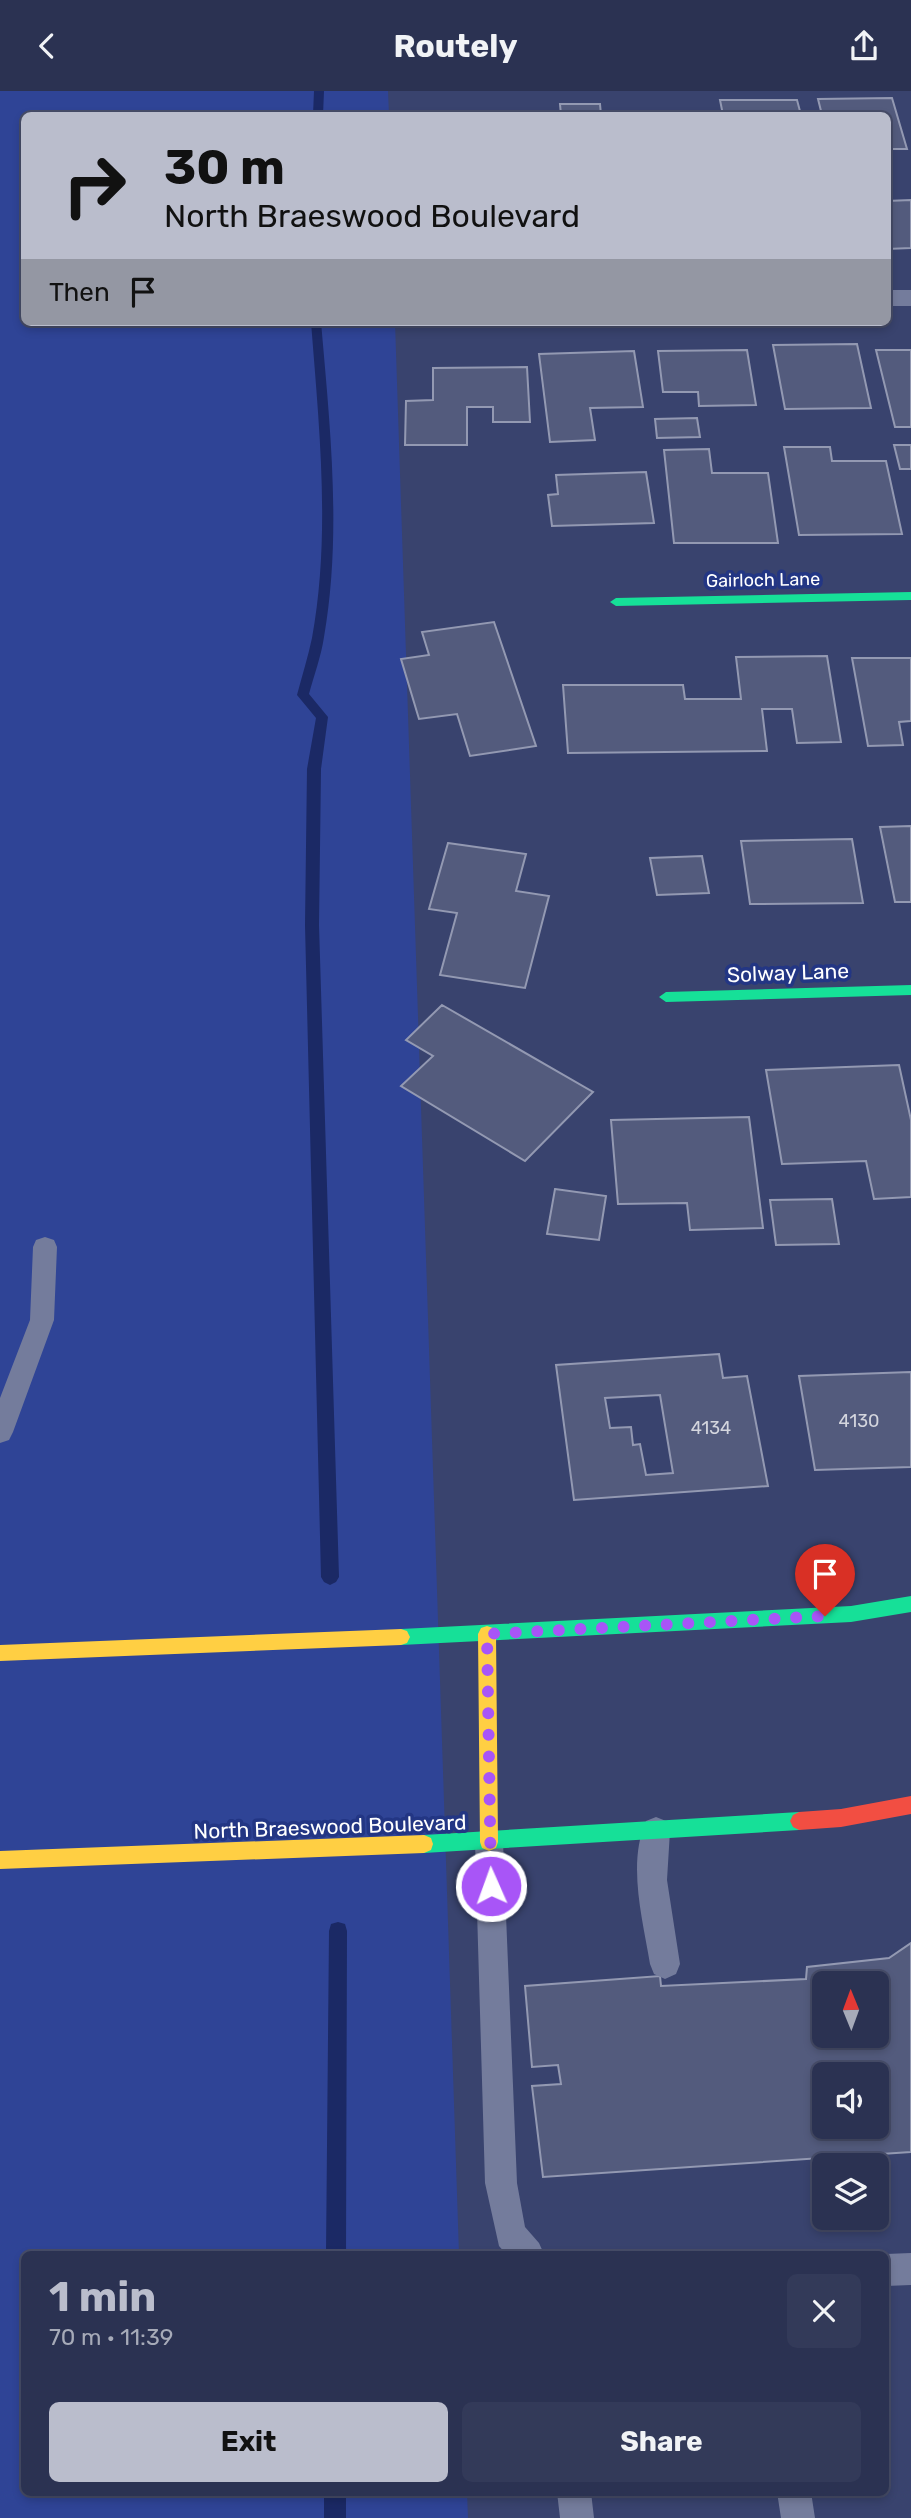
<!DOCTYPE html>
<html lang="en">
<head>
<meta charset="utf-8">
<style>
  body { margin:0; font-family:Rubik,sans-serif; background:#333a59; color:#f1f3f6; height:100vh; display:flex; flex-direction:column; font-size:26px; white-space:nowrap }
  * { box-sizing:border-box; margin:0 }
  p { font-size:23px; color:#a6aab8 }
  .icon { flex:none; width:38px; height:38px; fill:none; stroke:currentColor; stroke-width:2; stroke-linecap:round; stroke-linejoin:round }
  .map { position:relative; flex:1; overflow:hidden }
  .side { position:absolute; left:21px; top:2160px; width:868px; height:245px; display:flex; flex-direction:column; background:#2b3252; border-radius:10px; box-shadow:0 4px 10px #0003,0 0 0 2px #474d69 }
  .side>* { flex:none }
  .top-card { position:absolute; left:21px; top:21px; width:870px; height:214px; border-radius:10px; box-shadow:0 4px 10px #0003,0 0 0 2px #474d69; background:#babdcc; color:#111; overflow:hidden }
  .needle { width:46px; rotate:359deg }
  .controls { position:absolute; left:812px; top:1880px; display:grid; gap:14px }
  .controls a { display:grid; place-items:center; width:77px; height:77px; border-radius:10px; background:#2b3252; box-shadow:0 4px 10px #0003,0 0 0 2px #474d69; font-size:35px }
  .pin { position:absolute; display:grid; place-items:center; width:60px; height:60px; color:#fff; margin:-72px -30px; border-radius:50% 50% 50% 0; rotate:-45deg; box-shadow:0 0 7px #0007 }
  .pin .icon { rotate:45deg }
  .me { position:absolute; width:77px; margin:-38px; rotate:358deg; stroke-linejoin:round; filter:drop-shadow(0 0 5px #0008) }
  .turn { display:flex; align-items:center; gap:24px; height:147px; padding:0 28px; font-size:32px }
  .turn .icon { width:91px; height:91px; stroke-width:2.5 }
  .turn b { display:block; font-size:49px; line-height:60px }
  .then { display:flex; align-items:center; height:66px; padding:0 28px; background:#0003; gap:14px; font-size:26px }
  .round { display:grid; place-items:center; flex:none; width:74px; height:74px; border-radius:10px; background:#333a59 }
  .head { display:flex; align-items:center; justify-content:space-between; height:119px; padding:0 28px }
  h1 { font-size:42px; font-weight:700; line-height:52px; color:#babdcc }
  .cta { display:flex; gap:14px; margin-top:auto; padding:14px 28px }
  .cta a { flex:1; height:80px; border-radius:10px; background:#babdcc; color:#111; font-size:28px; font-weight:700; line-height:80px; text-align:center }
  .cta a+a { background:#333a59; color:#f1f3f6 }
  header { display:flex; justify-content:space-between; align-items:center; height:91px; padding:0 28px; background:#2b3252; font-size:32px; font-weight:700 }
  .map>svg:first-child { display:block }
</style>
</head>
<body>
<header><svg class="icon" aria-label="back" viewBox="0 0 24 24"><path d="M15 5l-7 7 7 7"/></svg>Routely<svg class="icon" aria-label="share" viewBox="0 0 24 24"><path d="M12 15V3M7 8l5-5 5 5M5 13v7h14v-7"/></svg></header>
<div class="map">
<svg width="911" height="2427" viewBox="0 0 911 2427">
  <rect width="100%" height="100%" fill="#39436e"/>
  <path fill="#2f4496" d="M0 0H388L389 24H24V231H395L459 2163H24V2401H467L468 2427H0Z"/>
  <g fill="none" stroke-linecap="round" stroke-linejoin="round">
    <path fill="#1b2965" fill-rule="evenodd" d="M314 0H324L323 24H313Z
      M311 231H321C330 335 342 443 324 546 321 566 314 584 309 603L328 626 321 678 319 834 339 1486 336 1491 330 1494 324 1491 321 1486 305 834 307 678 316 627 297 604C302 585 308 566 312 547 331 443 319 335 311 231Z
      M338 1831 345 1833 347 1840 346 2163H326L329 1840 331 1833Z
      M324 2401H346V2427H324Z"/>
  </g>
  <path fill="#535b7d" stroke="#9399b2" stroke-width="2" fill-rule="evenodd" d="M892 7 907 58H887V24H822L818 8Z
    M720 9H797L801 24H723Z
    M560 13H600L601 24H561Z
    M911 109V157L887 158V110Z
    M857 253 871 317 785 318 773 254Z
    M747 259 756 314 699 315 698 301H663L658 260Z
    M876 259H911V336H895Z
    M634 260 643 316 590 317 595 349 550 351 539 263Z
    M527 276 530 331H493V316H467V354H405L406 310 433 309V277Z
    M697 327 700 346 657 347 655 328Z
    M894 354H911V378H900Z
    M784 356H830L832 370H886L902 443 799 444Z
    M709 358 712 382H768L778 452H674L664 359Z
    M646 381 654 432 552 435 548 404 558 403 556 384Z
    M494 531 536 655 470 665 457 623 419 628 401 568 429 564 422 541Z
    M827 565 841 651 797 652 792 618H762L767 660 568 662 563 594H683L685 608H741L736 566Z
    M852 567H911V630L899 631 903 654 868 655Z
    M911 735V811H895L880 736Z
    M852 748 863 812 750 813 741 750Z
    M448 752 526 763 516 800 549 805 525 897 440 884 457 822 429 818Z
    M702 765 709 802 657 804 650 767Z
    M442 914 593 1001 525 1070 401 995 433 965 406 949Z
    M899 974 911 1029V1106L874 1108 866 1070 782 1073 766 979Z
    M749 1026 763 1137 690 1139 687 1112 618 1113 611 1029Z
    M555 1098 606 1105 599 1149 547 1143Z
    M832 1108 839 1153 776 1154 770 1109Z
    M719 1263 723 1287 747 1285 768 1395 574 1409 556 1274ZM660 1304 673 1382 646 1384 640 1353 633 1354 631 1336 610 1337 605 1307Z
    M911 1281V1376L815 1379 799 1285Z
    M911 1852V2061L543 2086 532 1995 561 1993 558 1974 532 1976 525 1895 660 1885 661 1895 806 1888 807 1876 889 1867ZM824 1892H877V1944H824ZM824 1983H877V2035H824Z"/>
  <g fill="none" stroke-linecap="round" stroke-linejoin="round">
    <path fill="#747c9c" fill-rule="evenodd" d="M45 1146 54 1149 57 1156 54 1229 13 1341 9 1349 0 1352V1307L30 1229 33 1156 36 1149Z
      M656 1726 666 1730 670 1740 667 1789 680 1873 676 1883 665 1888 654 1883 650 1873C643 1829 627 1773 646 1730Z
      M489 1737 499 1741 503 1751 517 2092 525 2136 539 2152 544 2163H506L499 2155 485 2092 475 1751 479 1741Z
      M911 2162V2194L886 2195V2163Z
      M557 2401H591L594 2427H560Z
      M777 2401H811L815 2427H781Z"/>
    <path fill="#747c9c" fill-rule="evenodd" d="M887 199H911V215H887Z"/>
    <path fill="#16e098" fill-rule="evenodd" d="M911 501V509L616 515 610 511 616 507Z
      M911 894V904L666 911 659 906 666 901Z
      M911 1505V1521L851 1531 401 1554 395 1552 392 1546 395 1540 401 1538 851 1515Z
      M799 1721 805 1724 808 1730 805 1736 799 1739 424 1762 417 1759 415 1753 417 1747 424 1744Z"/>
    <path fill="#ffcf43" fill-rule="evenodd" d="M487 1535 493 1537 496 1543 498 1751 496 1757 489 1760 482 1757 480 1751 478 1543 481 1537Z
      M401 1538 407 1540 410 1546 407 1552 401 1554 0 1570V1554Z
      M424 1744 431 1747 433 1753 431 1759 424 1762 0 1778V1760Z"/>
    <path fill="#f24e42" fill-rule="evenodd" d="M911 1705V1723L841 1736 799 1739 793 1736 790 1730 793 1724 799 1721 841 1718Z"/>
  </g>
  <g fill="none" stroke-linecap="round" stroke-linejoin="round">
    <path stroke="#a855f7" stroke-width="12" stroke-dasharray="0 21.6" d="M491 1795 487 1543 825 1525"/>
  </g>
  <g text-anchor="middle" stroke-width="7" stroke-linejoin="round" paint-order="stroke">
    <g font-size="18" fill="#fff" stroke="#233684">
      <text transform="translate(763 489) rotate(-1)" y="6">Gairloch Lane</text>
    </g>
    <g font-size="18" fill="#d4d6de">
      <text x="859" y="1336">4130</text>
      <text x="711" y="1343">4134</text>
    </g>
    <g font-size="21" fill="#fff" stroke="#233684">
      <text transform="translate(788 882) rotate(-2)" y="7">Solway Lane</text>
      <text transform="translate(330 1736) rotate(-2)" y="7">North Braeswood Boulevard</text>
    </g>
  </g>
</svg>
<div class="controls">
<a><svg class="needle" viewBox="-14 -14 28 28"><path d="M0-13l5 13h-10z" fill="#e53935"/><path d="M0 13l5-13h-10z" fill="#a6aab8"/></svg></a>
<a><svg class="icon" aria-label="sound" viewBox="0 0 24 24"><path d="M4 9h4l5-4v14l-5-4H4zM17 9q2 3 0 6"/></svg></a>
<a><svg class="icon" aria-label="layers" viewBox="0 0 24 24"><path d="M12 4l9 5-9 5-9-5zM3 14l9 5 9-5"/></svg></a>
</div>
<div class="pin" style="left:825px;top:1525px;background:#d93025"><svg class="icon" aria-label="arrive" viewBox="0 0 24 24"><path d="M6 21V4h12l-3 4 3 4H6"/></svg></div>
<svg class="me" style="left:491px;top:1795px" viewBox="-20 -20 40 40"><circle r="17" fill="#a855f7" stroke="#fff" stroke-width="3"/><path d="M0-11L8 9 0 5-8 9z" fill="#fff"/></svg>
<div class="top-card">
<div class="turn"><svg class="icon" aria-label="right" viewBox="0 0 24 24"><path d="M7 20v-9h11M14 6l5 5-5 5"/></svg><div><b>30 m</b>North Braeswood Boulevard</div></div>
<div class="then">Then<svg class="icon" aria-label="arrive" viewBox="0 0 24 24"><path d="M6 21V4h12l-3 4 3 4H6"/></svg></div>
</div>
<section class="side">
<div class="head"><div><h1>1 min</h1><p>70 m · 11:39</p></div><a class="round"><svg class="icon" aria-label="close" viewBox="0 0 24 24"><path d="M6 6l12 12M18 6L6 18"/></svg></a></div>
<div class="cta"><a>Exit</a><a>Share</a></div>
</section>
</div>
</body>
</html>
